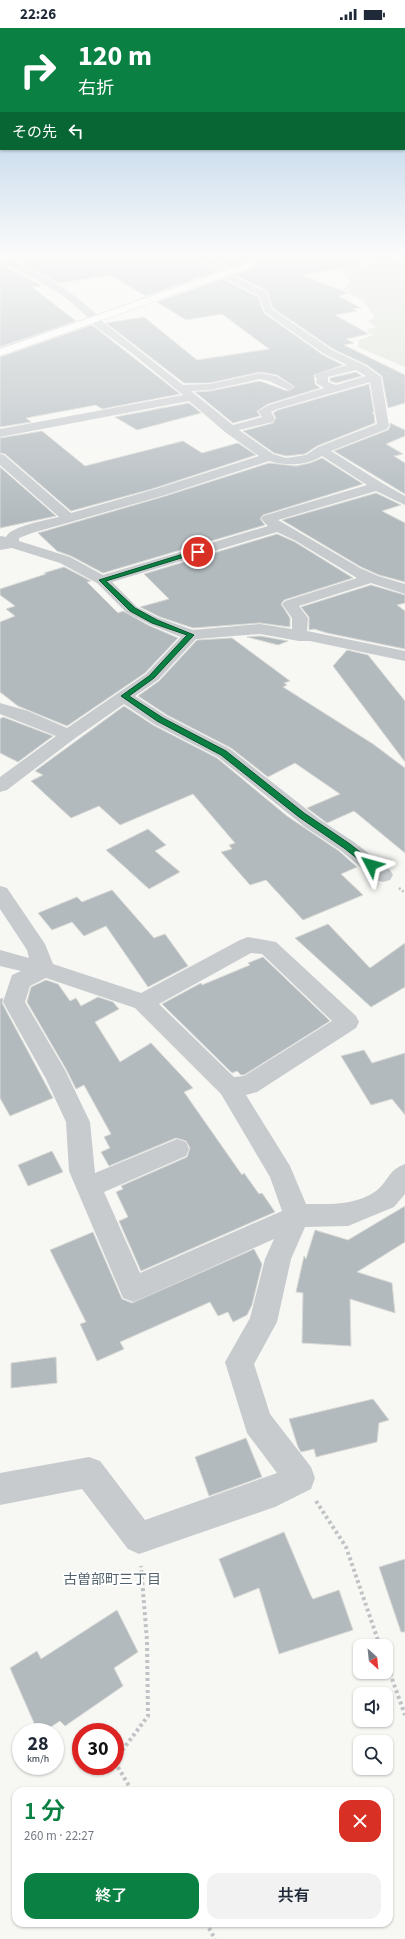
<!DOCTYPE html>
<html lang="ja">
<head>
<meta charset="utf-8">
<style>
  body { margin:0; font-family:"Source Sans 3","Noto Sans JP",sans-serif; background:#f2f2f3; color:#1f2937; height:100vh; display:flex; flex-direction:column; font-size:15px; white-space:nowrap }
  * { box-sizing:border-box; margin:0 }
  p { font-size:13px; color:#747a83 }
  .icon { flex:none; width:22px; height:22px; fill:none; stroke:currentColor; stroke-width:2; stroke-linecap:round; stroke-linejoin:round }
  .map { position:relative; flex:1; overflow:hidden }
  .panel { position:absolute; left:12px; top:1759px; width:381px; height:140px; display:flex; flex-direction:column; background:#fff; border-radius:12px; box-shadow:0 1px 3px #0004 }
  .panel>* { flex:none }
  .hud { position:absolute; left:0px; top:0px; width:405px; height:122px; box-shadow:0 1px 3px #0004; background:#0b8043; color:#fff; overflow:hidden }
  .needle { width:26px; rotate:153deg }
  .fabs { position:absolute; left:353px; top:1611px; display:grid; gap:8px }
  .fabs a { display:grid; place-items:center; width:40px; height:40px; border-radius:8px; background:#fff; box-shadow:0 1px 3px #0004; font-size:20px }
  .speed { position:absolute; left:12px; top:1695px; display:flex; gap:8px; font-size:20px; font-weight:700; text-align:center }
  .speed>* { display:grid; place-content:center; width:52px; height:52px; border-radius:50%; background:#fff; box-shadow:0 1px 3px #0004; line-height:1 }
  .speed small { font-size:10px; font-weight:400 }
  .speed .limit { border:6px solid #d22; background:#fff; color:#111 }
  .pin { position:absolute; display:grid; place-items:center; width:34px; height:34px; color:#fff; margin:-17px; border:2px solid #fff; border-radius:50%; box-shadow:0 1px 4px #0007 }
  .me { position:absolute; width:44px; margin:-22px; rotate:309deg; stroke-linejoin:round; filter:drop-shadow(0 0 3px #0008) }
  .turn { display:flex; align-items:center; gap:14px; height:84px; padding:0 12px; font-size:18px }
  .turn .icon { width:52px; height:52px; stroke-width:2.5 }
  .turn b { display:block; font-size:28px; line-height:34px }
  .then { display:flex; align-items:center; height:38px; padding:0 12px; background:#0003; gap:8px; font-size:15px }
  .round { display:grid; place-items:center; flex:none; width:42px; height:42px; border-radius:12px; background:#f2f2f3 }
  .head { display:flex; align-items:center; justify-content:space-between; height:68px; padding:0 12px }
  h1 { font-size:24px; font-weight:600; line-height:30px; color:#0b8043 }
  .primary-button { display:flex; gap:8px; margin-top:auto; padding:8px 12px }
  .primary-button a { flex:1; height:46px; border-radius:12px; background:#0b8043; color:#fff; font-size:16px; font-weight:600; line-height:46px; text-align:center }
  .primary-button a+a { background:#f2f2f3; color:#1f2937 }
  .status { display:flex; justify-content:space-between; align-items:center; height:28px; padding:0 20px; background:#fff; direction:ltr }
  .status svg { height:11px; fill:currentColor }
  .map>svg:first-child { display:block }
</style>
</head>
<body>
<div class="status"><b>22:26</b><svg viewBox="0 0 49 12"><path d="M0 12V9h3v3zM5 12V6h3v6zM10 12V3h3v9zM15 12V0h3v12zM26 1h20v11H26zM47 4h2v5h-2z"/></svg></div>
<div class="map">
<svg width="405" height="1911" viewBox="0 0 405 1911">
  <rect width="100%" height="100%" fill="#f7f7f4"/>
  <path fill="#d9e0d4" d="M291 225 257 237 233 231 228 226Z
    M369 225H381L405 236V247L389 233 405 249V339L358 319 359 312 373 307 366 302 376 299 368 293 375 289 363 273 343 261 350 253 341 241 368 237V235L381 230Z"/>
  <path fill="#b2babe" stroke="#d9d9d6" d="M21 226H183L218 243 146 268 110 247 59 255 22 235 31 233Z
    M202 226H221L239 234 248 233 231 239Z
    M304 226H360L361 237 301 247 348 265 338 268 361 280 353 281 357 283 335 287 369 306 346 311 354 315 344 317 405 347V375L388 380 382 348 367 337 333 321 273 280 267 263 235 247 256 239 258 236 254 232Z
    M0 236 43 258 32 259 76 293 0 319Z
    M223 251 258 269 264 285 323 327 343 337 314 347 315 356 320 360 268 376 257 383 260 388 233 395 195 364 210 363 260 353 287 363 295 359 277 347 260 344 210 355H184L106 295 144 289 197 332 269 321 222 286 186 292 157 274Z
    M92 297 180 366 102 381 96 377 26 390 31 394 0 399V329Z
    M356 344 362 348 336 355 330 353V350Z
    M369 356 374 385H372L374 386 375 395 317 418 305 426 286 428 274 425 243 403 273 395 276 390 273 385 278 382Z
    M189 375 201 385 137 402 115 389Z
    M390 395 405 402V408L386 416 403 426 394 428 405 435V466L334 423 388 402 390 399Z
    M42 403 85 438 183 413 202 425 238 415 256 427 152 461 71 483 5 426 0 425V410Z
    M322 430 363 456 263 487 260 491 265 497 103 545 71 528 57 523 38 505 162 469 269 435 296 438 310 435Z
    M0 439 56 488 0 500Z
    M376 465 401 477 382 483 405 495V554L379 547 361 539 282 492Z
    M277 506 295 514 353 550 284 572 281 576 290 590V599L260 595 193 600 160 589 140 579 169 571 144 546Z
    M64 539 91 553 87 554 118 585 123 583 148 597 178 610 145 645 67 698 18 678 0 664V594L15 588 6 581 15 578 0 567V561L46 546 44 545Z
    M371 557 405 567V575L397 577 405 583V621L327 605 314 601 309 602V589L301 579Z
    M260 608 288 613 278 617 247 609Z
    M232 610 290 653 284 655 287 657 283 659 373 716 405 740V825L354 783 327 795 307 780 340 766 295 735 268 749 231 720 167 687 138 668 159 653 197 612Z
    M347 622 368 627 405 673V734L333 638Z
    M124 678 153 697 217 730 287 788 339 823 357 839 341 846 363 867 303 892 266 852 250 857 221 824 232 821 229 817 235 815 193 766 120 797 99 778 71 790 31 753 43 747 35 743Z
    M3 689 53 708 18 734 0 725V691Z
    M148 801 166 817 155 823 180 844 149 861 106 822Z
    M112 862 154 910 165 906 188 938 148 959 106 898 84 908 72 894 52 902 38 885 77 869 82 874Z
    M328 896 370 940 405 915V959L371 979 295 910Z
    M263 929 330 993 244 1047H241L237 1043 232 1045 162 976 201 955 202 957 250 937 248 935Z
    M46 952 58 956 70 973 76 970 81 978 98 969 113 974 119 981 95 994 120 1034 151 1015 193 1060 184 1064 242 1147 244 1145 259 1166 262 1165 275 1184 141 1243 119 1193 128 1189 116 1164 123 1161 121 1158 187 1129 190 1120 186 1113 176 1110 109 1138 101 1124 110 1120 104 1109 111 1106 84 1057 76 1061 66 1041 27 974 31 959Z
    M3 970 2 975 53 1070 10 1088 0 1070V971Z
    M364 1022 372 1035 405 1025V1087L392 1071 371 1077 341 1028Z
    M52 1123 63 1144 28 1158 18 1137Z
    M405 1178V1214L357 1244 392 1255 395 1285 350 1271 351 1318 302 1315 303 1265 296 1264 304 1228 306 1231 315 1202 348 1212Z
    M93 1204 122 1271 132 1275 254 1221 262 1236 252 1277 247 1287 233 1294 228 1284 218 1288 210 1274 120 1314 124 1321 97 1333 80 1296 86 1294 50 1222Z
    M56 1329 57 1355 11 1360V1335Z
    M373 1371 389 1392 379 1395 377 1414 316 1429 314 1421 301 1424 298 1419 289 1391Z
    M246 1410 262 1449 209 1468 195 1429Z
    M284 1504 311 1568 313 1571 339 1562 353 1602 279 1626 259 1560 234 1570 219 1531Z
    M405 1531V1604H401L379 1539Z
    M117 1582 138 1624 114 1640 123 1658 65 1698 60 1693 43 1704H38L10 1640 37 1623 41 1631Z"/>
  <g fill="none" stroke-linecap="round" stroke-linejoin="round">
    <path stroke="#cbd1d3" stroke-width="10" stroke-dasharray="10 5" stroke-linecap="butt" d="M252 236 281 225"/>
    <defs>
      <path id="secondary" d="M7 225H20L0 234V228Z"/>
      <path id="primary" d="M252 233 257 236 255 238 0 328V321Z"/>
    </defs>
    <use href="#secondary" stroke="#b9bfc3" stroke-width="1"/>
    <use href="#primary" stroke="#babec2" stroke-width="1"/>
    <path stroke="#c0c3c5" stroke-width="1" stroke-dasharray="1 1" stroke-linecap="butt" d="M270 234 293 225"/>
    <path stroke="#c0c3c5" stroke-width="2.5" stroke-dasharray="2 2" stroke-linecap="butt" d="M399 860 405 865"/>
    <path stroke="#c0c3c5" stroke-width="4" stroke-dasharray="3 3" stroke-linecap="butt" d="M316 1473 346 1519 380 1618
      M386 1634 405 1687
      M115 1732 148 1688 147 1613 141 1538
      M115 1734 132 1763
      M206 1895 215 1911"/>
    <path fill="#c7cbce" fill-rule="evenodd" d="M398 225H405V230Z"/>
    <path fill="#c7cbce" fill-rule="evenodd" d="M184 225H197L234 242V246H229L266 264 272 281 332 322 366 338 381 349 389 398 387 401 331 423 382 455 405 468V477L376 463 278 492 360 540 378 548 405 556V566L371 555 299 578 308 590 307 603 405 623V633L310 613H299L260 606 196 611 158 652 135 668 166 688 230 721 319 791 354 814 390 842 393 847 390 852 383 854 376 852 340 822 305 799 218 729 154 696 124 676 74 711 7 762 0 764V749L56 708 0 686V675L28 683 67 700 146 646 181 609 149 596 127 585 97 555 60 535 12 520 0 522V508L6 509C11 498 47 492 59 489L0 437V426L4 427 71 485 152 462 259 428 225 404 189 373 0 409V401L183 367 133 326 95 298 90 291 65 269 33 250 0 234V228C28 235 86 271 103 294L183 357 210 356 260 345 276 348 294 359 288 362 269 353 260 351 210 362 191 363 233 397 262 389 258 383 269 377 324 360 316 355 317 351 315 348 317 346 347 337 324 326 265 284 259 268 218 247 220 245H225ZM356 342 366 348 336 357 328 354V349ZM370 354 377 396 318 419 306 427 286 430 273 426 239 402 273 394 275 391 271 384 277 381ZM322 428 367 457 263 488 261 491 268 498 103 547 70 529 19 513V510L32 505 162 468 269 433C287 438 306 438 322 428ZM277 504 296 513 357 550 285 573 282 576 292 590V601L260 596 193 602 159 590 137 579 112 554Z
      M0 858 7 860 45 916 53 936 141 965 240 912 248 909 276 914 356 988 359 994 356 1000 257 1064 246 1067 290 1138 306 1176C329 1176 355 1178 376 1163 388 1154 388 1142 405 1136V1166L394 1179 348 1198 305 1199 291 1231 277 1294 254 1336 270 1386 311 1439 315 1450 311 1461 275 1479 139 1526 128 1521 82 1461 0 1477V1445L89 1429 100 1433 145 1492 277 1445 247 1405 225 1334 250 1290 265 1231 274 1211 143 1270 133 1274 123 1270 69 1143 66 1094 46 1051 3 974 12 947 21 943 0 938V922L29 930 27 922 0 881ZM251 925 262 926 332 993 244 1048 234 1049 159 976ZM46 950 135 980 221 1066 270 1149 282 1183 140 1245 104 1164 186 1128 189 1121 186 1114 177 1111 95 1145 90 1094 65 1042 25 974 30 958Z"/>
    <use href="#secondary" fill="#fff" fill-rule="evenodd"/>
    <use href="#primary" fill="#fff" fill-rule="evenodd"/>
  </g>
  <linearGradient id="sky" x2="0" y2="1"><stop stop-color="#99bee0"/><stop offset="0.46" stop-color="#fbfbfa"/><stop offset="1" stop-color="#fbfbfa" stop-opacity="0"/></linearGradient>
  <rect width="405" height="493" fill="url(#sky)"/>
  <path fill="#0b8043" stroke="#07532c" d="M196 522 201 524 106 553 135 580 157 592 194 607 154 650 129 668 163 690 226 723 304 785 350 816 374 835V839H368L344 820 299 789 221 727 157 693 121 668 149 648 187 607 152 595 130 583 99 552Z"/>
  <g text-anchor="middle" stroke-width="4" stroke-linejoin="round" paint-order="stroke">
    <g font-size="14" fill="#52626c" stroke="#fff">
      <text x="112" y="1556">古曽部町三丁目</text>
    </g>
  </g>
</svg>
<div class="fabs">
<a><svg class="needle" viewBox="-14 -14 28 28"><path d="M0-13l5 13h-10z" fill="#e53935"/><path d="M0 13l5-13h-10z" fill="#747a83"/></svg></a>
<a><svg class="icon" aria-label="sound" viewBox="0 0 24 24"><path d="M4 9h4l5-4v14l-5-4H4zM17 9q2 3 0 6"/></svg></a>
<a><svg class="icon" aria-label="search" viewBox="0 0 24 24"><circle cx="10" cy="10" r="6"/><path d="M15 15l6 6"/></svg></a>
</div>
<div class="speed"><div>28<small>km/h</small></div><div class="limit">30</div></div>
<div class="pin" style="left:198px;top:524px;background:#d93025"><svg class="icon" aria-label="arrive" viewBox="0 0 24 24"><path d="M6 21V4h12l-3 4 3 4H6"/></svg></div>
<svg class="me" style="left:371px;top:837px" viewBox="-20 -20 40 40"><path d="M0-17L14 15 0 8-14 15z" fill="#0b8043" stroke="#fff" stroke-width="4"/></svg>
<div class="hud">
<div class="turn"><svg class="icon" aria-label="right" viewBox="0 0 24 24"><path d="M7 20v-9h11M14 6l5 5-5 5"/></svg><div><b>120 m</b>右折</div></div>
<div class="then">その先<svg class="icon" aria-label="left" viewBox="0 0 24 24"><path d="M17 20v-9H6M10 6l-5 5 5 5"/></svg></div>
</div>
<section class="panel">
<div class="head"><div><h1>1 分</h1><p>260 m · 22:27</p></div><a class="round" style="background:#d93025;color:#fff"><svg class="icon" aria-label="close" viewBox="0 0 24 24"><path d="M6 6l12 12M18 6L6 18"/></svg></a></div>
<div class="primary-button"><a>終了</a><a>共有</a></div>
</section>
</div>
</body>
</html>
